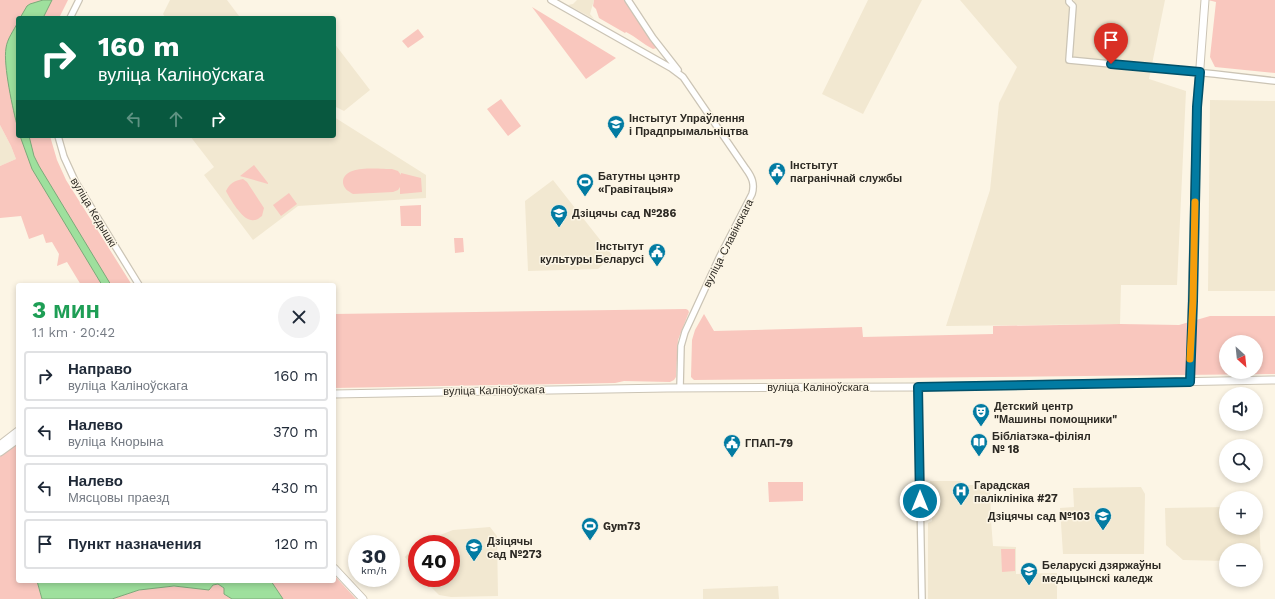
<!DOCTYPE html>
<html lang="ru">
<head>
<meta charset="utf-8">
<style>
  body { margin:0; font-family:"Work Sans",sans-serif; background:#f2f2f3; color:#1f2937; height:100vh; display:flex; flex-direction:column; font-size:15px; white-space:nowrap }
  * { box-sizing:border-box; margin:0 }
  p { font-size:13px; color:#747a83 }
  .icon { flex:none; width:22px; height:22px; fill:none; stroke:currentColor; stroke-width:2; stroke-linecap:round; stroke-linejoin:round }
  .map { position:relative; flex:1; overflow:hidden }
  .sheet { position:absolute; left:16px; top:283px; width:320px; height:300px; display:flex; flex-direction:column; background:#fff; border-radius:4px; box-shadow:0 2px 6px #0003 }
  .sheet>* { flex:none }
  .guide { position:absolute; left:16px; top:16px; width:320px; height:122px; border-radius:4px; box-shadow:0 2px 6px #0003; background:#0b6e4f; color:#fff; overflow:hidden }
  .needle { width:26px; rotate:153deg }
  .controls { position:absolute; left:1219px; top:335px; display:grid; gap:8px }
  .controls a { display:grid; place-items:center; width:44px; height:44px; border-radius:50%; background:#fff; box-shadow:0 2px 6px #0003; font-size:20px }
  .speed { position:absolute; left:348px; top:535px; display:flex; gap:8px; font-size:20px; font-weight:700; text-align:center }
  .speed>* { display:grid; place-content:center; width:52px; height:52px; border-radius:50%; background:#fff; box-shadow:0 2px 6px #0003; line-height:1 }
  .speed small { font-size:10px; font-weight:400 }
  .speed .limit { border:6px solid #d22; background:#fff; color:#111 }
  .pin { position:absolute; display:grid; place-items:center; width:34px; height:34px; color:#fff; margin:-41px -17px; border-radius:50% 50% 50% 0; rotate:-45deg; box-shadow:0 0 4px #0007 }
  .pin .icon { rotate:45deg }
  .me { position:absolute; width:44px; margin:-22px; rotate:0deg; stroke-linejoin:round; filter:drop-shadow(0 0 3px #0008) }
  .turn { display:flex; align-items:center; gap:14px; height:84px; padding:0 16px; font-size:18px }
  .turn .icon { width:52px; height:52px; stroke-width:2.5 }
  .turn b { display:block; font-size:28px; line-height:34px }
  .lanes { display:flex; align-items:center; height:38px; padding:0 16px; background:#0003; justify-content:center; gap:20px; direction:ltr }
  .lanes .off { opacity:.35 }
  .round { display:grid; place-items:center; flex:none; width:42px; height:42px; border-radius:21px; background:#f2f2f3 }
  .summary { display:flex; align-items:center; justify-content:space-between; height:68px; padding:0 16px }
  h1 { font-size:24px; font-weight:700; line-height:30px; color:#1e9e55 }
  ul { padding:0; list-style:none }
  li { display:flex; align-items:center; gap:12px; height:50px; margin:0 8px 6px; padding:0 8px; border:2px solid #e0e1e3; border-radius:4px }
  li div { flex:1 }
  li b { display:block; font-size:15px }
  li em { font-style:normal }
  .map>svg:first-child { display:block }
</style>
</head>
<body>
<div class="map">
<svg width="1275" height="599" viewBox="0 0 1275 599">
  <rect width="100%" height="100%" fill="#fcf5e5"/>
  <path fill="#f2e8d1" d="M170 0H227L239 16 238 18H166L163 14Z
    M577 0H594L590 14 594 19 568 5 573 4Z
    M868 0H922L863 114 822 94Z
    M960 0H1165L1149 79 1186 91 1177 285H1121L1120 324 946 326 990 190 999 103 1017 67Z
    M334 43 370 90 344 111 334 106Z
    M1210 100 1275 101V291H1208Z
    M334 117 426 175V198L298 206 253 240 204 175 214 167 190 136H334Z
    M0 125 11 146 16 159 0 166Z
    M553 180 612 255 598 269 528 271 525 201Z
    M930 481H961L962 485H990L991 520 993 546 1016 547V574L1057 573V599H928V523L932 521Z
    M1141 487 1145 494 1144 554H1063L1060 508 1074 507 1073 488Z
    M1226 507V528H1256V511L1259 516 1261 561H1256V550H1226V561L1183 560 1166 545 1165 508Z
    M490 527 497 536 498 596 451 597 439 595 422 578H451V544H417V572L405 557 417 544 453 530Z
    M778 586 779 599H703V589Z"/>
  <path fill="#f9c7be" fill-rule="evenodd" d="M0 0H68L59 18H18V136H50L57 160 66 180 132 285H81L67 262 57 266 59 254 52 242 46 243 43 234 29 239 21 216 0 218V166L16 159 11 146 0 125Z
    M594 0H624L657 48 653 49C643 44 636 37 626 32L625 33 599 18 596 9 593 6Z
    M1208 0H1275V73L1215 67 1210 57 1216 2Z
    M532 7 616 58 586 79Z
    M418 29 424 37 408 48 402 41Z
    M501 99 521 126 508 136 487 109Z
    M254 165 268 183V184L240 176Z
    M392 169 398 171 401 175V173L421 178 422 192 400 194V187L398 190 393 192 353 194C348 191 344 189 343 183 342 164 379 169 392 169Z
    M243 179 247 182 264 208 262 216C258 219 256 221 251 220 242 219 230 199 226 191 230 183 234 181 243 179Z
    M289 193 297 204 281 216 273 205Z
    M421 205V226H401L400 206Z
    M454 238H463L464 252 455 253Z
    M686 309 688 310 689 312 678 340 676 377 674 380 670 382 624 381 615 383 334 388V314Z
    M704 314 714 331 862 327 863 337 993 334V326L1120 324 1179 325 1210 316H1275V374L694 380 691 377 692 340 695 330ZM1226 342H1256V372H1226Z
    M18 442V581H37L42 599H0V455Z
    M768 482H803V501L769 502Z
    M1001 549H1015V571L1002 572Z
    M334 575 356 599H283L271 581H334Z
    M218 584 224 588V594L232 599H112C148 585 172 584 209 590L213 585Z"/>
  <path fill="#9ee09d" stroke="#7ca979" d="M43 0H52L43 18H20L27 6 30 4Z
    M18 22V129C13 110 3 65 6 48 7 39 14 30 18 22Z
    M20 136H29L34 156 39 166 111 285H102L32 169Z
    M37 581H271L283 599H232L224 594V588L218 584 213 585 209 590 174 586 139 590 112 599H42Z"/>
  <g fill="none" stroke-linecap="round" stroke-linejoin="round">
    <defs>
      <path id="minor" d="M551 0 671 68 683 77 746 169C752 177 755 184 752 194L720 256 685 332 681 346 680 388
        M628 0 653 38 678 70
        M1069 0V2L1073 6 1069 60 1215 74 1275 81
        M70 18 79 0
        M58 136 64 157 75 181 139 285
        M918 387 922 599"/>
      <path id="major" d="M1190 382 1197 107 1205 0
        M334 394 667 388 918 387 1275 380
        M0 445 18 431
        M0 452 18 439
        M334 568 363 599"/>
    </defs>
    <use href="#minor" stroke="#cbc4b5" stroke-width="8"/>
    <use href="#major" stroke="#cbc4b5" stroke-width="9"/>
    <use href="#minor" stroke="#fff" stroke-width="5.5"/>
    <use href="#major" stroke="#fff" stroke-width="7"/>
  </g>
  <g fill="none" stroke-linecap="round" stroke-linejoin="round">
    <defs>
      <path id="route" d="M920 501 918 387 1190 382 1193 301 1197 107 1200 72 1111 64"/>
    </defs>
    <use href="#route" stroke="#015069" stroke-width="10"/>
    <use href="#route" stroke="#027ba2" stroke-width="7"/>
    <path stroke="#f59e0b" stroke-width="7" d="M1190 359 1193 301 1195 202"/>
  </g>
  <defs>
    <symbol id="university-pin" viewBox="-11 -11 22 30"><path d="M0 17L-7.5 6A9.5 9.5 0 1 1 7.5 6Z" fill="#027ba2" stroke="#fcf5e5"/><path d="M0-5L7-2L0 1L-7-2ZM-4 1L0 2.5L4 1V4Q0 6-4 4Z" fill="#fff"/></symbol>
    <symbol id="civic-pin" viewBox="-11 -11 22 30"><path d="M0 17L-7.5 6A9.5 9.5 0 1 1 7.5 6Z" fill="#027ba2" stroke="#fcf5e5"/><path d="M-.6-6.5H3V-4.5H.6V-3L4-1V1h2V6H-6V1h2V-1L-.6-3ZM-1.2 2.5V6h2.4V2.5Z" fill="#fff"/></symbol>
    <symbol id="stadium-pin" viewBox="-11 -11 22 30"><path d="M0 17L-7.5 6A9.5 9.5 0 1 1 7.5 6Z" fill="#027ba2" stroke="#fcf5e5"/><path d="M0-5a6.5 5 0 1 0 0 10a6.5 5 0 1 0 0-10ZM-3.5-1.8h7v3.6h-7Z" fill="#fff"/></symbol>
    <symbol id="school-pin" viewBox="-11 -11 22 30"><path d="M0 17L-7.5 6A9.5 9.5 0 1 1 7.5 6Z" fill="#027ba2" stroke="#fcf5e5"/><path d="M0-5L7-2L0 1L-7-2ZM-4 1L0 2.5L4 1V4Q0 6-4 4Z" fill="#fff"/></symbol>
    <symbol id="theatre-pin" viewBox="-11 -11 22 30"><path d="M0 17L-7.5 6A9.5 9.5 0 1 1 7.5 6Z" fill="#027ba2" stroke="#fcf5e5"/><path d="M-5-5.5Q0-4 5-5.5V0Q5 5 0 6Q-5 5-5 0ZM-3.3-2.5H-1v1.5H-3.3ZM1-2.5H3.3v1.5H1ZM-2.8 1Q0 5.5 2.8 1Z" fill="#fff"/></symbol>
    <symbol id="library-pin" viewBox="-11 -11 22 30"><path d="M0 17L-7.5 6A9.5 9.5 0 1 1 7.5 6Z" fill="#027ba2" stroke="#fcf5e5"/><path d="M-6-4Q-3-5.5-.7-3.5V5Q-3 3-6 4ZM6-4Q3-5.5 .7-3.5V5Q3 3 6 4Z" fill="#fff"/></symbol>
    <symbol id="hospital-pin" viewBox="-11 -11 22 30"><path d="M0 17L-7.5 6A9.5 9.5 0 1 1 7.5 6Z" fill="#027ba2" stroke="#fcf5e5"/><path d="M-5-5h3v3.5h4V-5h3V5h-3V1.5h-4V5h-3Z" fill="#fff"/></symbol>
  </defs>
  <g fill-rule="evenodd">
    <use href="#university-pin" x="606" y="114" width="20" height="27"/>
    <use href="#civic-pin" x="767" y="161" width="20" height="27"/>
    <use href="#stadium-pin" x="575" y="172" width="20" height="27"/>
    <use href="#school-pin" x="549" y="203" width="20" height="27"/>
    <use href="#civic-pin" x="647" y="242" width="20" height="27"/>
    <use href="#theatre-pin" x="971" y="402" width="20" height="27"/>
    <use href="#library-pin" x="969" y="432" width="20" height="27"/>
    <use href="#civic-pin" x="722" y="433" width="20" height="27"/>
    <use href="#hospital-pin" x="951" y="481" width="20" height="27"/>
    <use href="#school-pin" x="1093" y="506" width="20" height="27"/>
    <use href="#stadium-pin" x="580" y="516" width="20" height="27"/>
    <use href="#school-pin" x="464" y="537" width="20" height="27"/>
    <use href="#university-pin" x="1019" y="561" width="20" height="27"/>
  </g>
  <g text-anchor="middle" stroke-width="3" stroke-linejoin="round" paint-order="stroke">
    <g font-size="11" font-weight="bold" fill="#2d2a24" stroke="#fcf5e5" text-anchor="start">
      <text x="629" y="122">Інстытут Упраўлення<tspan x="629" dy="13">і Прадпрымальніцтва</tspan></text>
      <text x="790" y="169">Інстытут<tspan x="790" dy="13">пагранічнай службы</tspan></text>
      <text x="598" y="180">Батутны цэнтр<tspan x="598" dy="13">«Гравітацыя»</tspan></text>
      <text x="572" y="217">Дзіцячы сад №286</text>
      <text x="644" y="250" text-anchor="end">Інстытут<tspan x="644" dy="13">культуры Беларусі</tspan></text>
      <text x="994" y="410">Детский центр<tspan x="994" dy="13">"Машины помощники"</tspan></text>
      <text x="992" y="440">Бібліатэка-філіял<tspan x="992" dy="13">№ 18</tspan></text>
      <text x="745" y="447">ГПАП-79</text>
      <text x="974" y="489">Гарадская<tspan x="974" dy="13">паліклініка #27</tspan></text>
      <text x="1090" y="520" text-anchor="end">Дзіцячы сад №103</text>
      <text x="603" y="530">Gym73</text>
      <text x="487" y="545">Дзіцячы<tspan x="487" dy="13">сад №273</tspan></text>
      <text x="1042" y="569">Беларускі дзяржаўны<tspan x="1042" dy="13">медыцынскі каледж</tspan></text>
    </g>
    <g font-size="11" fill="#2d2a24" stroke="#fcf5e5">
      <text transform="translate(94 212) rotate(59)" y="4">вуліца Кедышкі</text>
      <text transform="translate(728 243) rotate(-63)" y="4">вуліца Славінскага</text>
      <text x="818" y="391">вуліца Каліноўскага</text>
      <text transform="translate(494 390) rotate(-1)" y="4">вуліца Каліноўскага</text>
    </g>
  </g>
</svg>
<div class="controls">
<a><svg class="needle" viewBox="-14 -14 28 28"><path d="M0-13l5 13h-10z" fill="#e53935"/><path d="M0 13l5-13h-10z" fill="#747a83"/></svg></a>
<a><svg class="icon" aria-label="sound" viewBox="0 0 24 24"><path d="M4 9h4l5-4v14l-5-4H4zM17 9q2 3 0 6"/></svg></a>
<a><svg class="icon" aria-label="search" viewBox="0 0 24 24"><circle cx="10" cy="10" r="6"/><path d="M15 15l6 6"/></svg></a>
<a>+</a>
<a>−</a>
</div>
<div class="speed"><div>30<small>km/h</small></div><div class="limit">40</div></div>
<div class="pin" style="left:1111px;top:64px;background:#d93025"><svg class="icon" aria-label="arrive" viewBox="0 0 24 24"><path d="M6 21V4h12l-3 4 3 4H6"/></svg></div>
<svg class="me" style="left:920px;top:501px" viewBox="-20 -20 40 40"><circle r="17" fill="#027ba2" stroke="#fff" stroke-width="3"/><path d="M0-11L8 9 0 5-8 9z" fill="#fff"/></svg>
<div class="guide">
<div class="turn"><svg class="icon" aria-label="right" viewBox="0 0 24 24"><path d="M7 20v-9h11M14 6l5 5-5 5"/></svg><div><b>160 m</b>вуліца Каліноўскага</div></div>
<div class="lanes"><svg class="icon off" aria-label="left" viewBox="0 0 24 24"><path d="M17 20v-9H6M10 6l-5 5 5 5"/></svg><svg class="icon off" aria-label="ahead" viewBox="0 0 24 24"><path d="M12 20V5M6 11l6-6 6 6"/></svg><svg class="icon" aria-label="right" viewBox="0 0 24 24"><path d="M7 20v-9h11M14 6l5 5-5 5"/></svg></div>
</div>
<section class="sheet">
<div class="summary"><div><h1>3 мин</h1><p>1.1 km · 20:42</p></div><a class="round"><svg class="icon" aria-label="close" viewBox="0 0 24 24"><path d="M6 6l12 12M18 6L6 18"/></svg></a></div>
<ul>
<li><svg class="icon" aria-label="right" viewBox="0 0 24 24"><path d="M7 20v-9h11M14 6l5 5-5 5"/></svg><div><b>Направо</b><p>вуліца Каліноўскага</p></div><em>160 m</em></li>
<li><svg class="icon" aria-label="left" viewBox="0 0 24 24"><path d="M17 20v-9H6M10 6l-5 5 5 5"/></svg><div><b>Налево</b><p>вуліца Кнорына</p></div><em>370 m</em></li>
<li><svg class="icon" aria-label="left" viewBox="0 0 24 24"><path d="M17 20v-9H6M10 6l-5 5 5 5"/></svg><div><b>Налево</b><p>Мясцовы праезд</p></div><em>430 m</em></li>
<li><svg class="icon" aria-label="arrive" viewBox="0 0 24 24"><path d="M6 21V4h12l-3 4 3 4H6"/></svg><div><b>Пункт назначения</b></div><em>120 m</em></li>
</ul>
</section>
</div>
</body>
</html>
